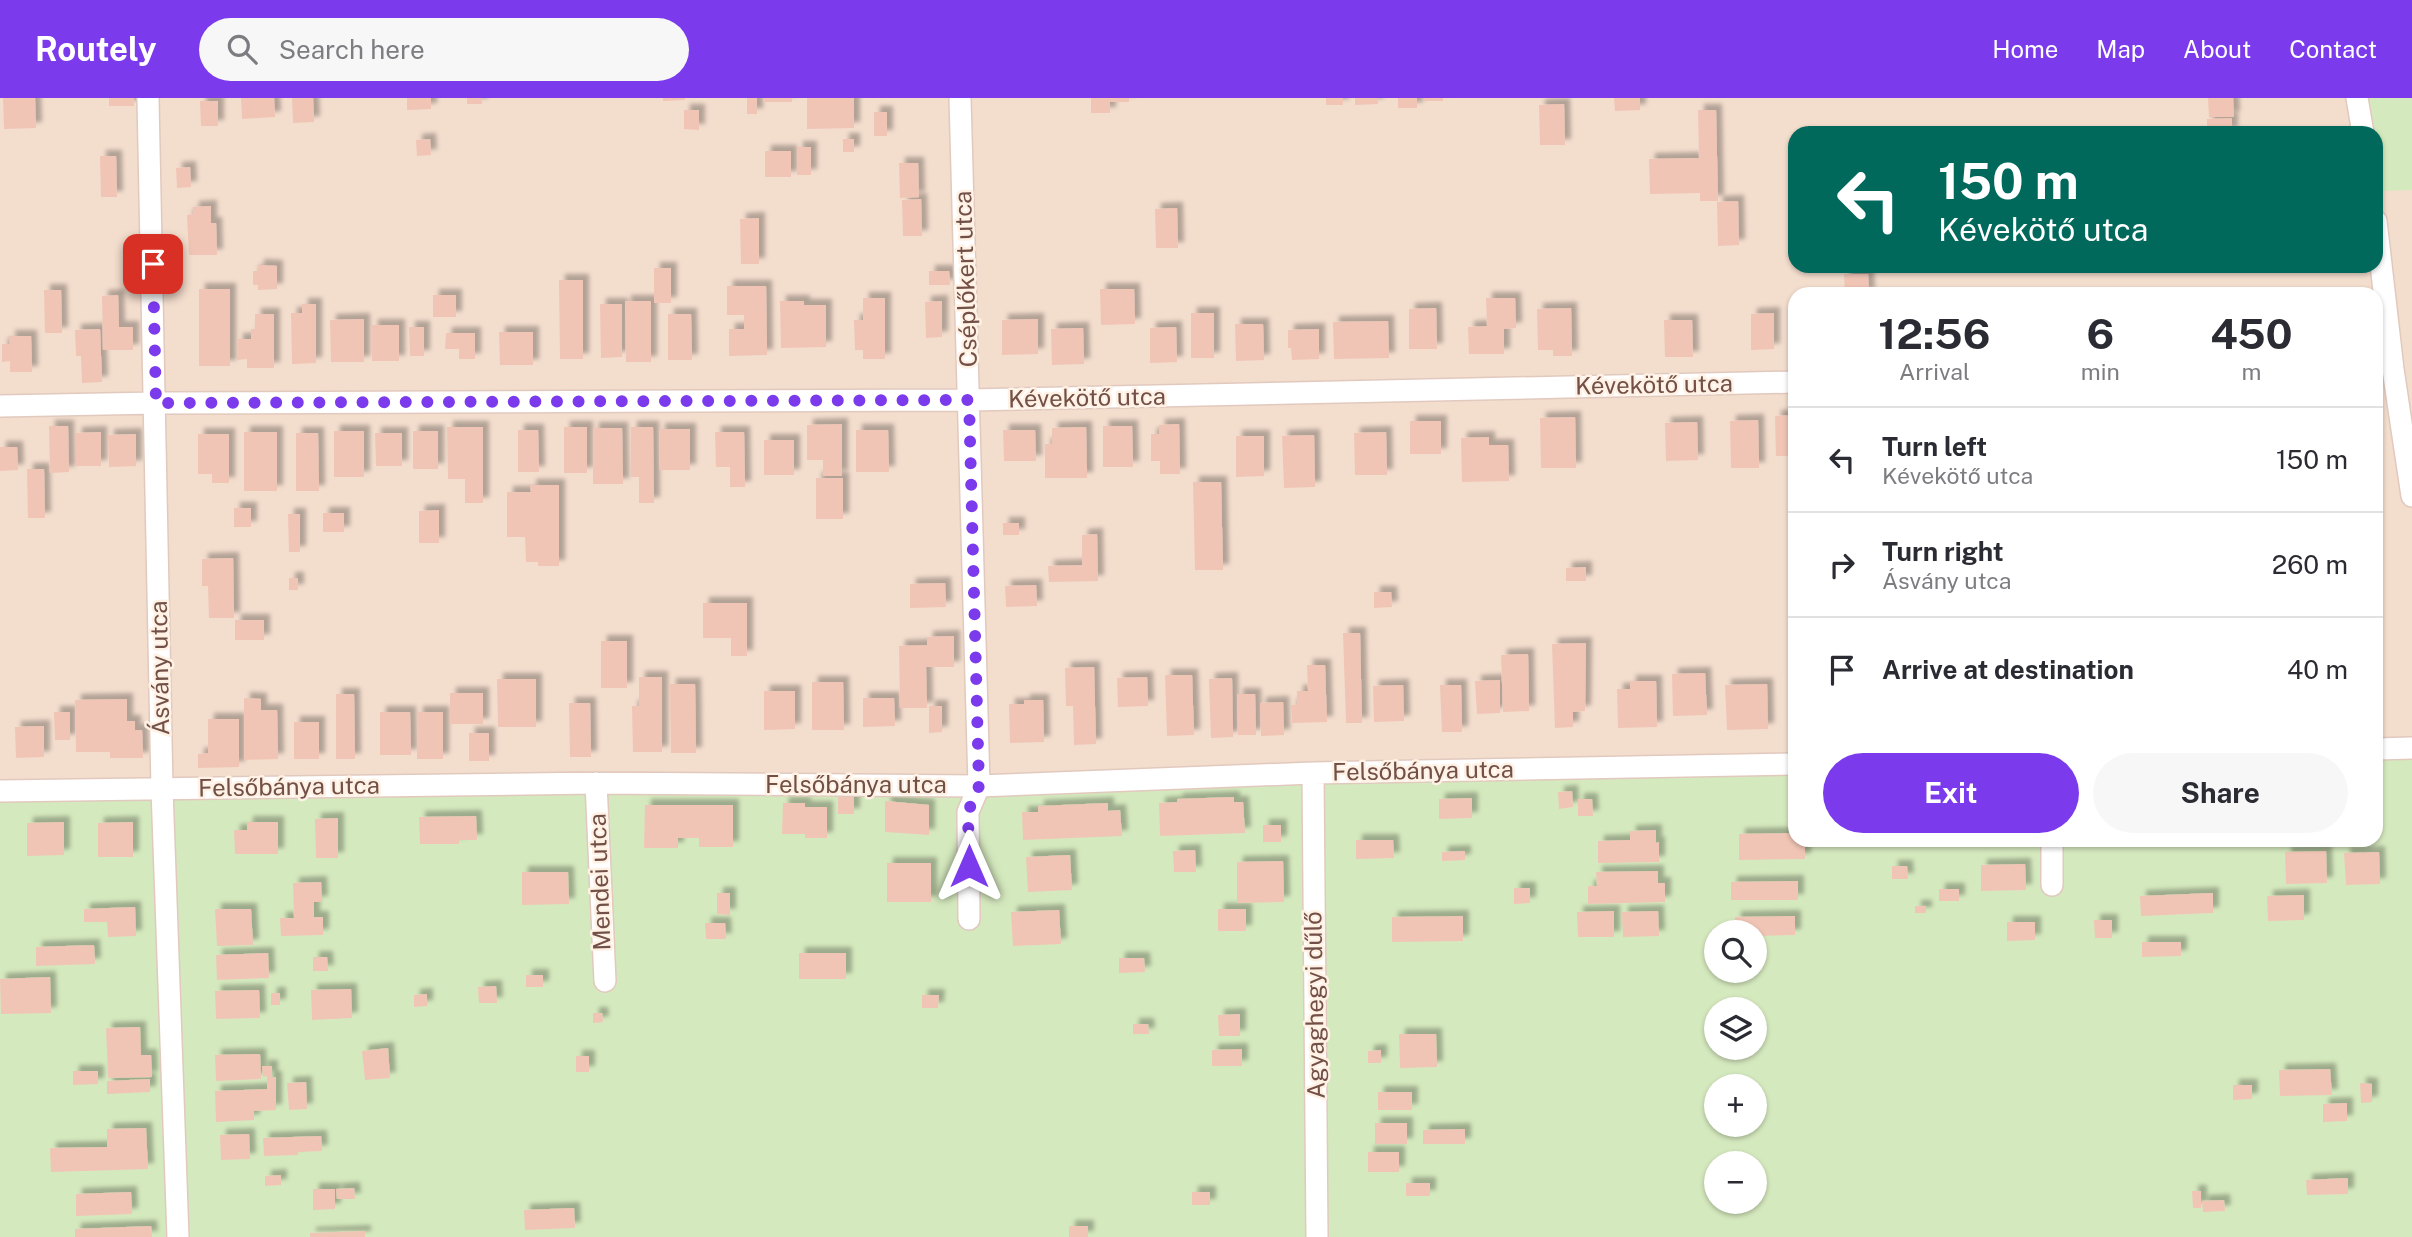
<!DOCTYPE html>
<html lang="en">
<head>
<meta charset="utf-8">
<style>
  body { margin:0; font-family:"Public Sans",sans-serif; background:#f7f7f7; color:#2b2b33; height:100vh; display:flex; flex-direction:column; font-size:26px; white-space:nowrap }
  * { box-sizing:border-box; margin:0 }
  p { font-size:23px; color:#7c7c81 }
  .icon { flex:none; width:38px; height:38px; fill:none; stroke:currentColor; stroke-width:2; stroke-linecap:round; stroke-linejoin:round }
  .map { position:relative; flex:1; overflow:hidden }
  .drawer { position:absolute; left:1788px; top:189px; width:595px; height:560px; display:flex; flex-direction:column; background:#fff; border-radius:21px; box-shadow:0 2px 5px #0004 }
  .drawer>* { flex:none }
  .hud { position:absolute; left:1788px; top:28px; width:595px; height:147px; border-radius:21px; box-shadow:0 2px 5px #0004; background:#00695c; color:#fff; overflow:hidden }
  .controls { position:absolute; left:1704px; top:822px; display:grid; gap:14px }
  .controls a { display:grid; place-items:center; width:63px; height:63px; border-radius:50%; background:#fff; box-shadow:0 2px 5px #0004; font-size:35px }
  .pin { position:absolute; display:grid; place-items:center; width:60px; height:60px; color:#fff; margin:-30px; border-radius:14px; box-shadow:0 4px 10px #0006 }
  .me { position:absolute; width:77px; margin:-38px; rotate:0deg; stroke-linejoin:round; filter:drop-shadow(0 0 5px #0008) }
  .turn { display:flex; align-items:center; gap:24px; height:147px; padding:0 35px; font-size:32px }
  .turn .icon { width:91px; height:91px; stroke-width:2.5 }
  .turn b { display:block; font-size:49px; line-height:60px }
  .eta { display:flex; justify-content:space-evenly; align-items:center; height:119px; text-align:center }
  .eta b { font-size:42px; font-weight:700; line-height:49px }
  .action { display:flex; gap:14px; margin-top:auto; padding:14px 35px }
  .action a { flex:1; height:80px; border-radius:42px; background:#7c3aed; color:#fff; font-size:28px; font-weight:700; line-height:80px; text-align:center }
  .action a+a { background:#f7f7f7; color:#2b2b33 }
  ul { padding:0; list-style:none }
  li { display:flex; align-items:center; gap:21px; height:105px; padding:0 35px; border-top:2px solid #e1e1e2 }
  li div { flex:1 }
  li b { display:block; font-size:26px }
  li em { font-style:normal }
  header { display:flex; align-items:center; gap:42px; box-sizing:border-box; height:98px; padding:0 35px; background:#7c3aed; color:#fff }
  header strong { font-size:33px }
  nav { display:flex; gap:38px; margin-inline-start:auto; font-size:24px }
  .search { width:490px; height:63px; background:#f7f7f7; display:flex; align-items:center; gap:18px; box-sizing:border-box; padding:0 24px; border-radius:38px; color:#7c7c81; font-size:26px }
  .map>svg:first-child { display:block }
</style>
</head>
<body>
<header>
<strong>Routely</strong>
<div class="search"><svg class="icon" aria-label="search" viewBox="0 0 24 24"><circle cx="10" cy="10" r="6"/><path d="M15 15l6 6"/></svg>Search here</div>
<nav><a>Home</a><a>Map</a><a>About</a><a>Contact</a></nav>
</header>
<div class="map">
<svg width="2412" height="1139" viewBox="0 0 2412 1139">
  <defs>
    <filter id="shadow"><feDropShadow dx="6" dy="-6" stdDeviation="2" flood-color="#0004"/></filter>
  </defs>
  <rect width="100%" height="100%" fill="#fcecde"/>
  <path fill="#f3ddcd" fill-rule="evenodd" d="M0 0H2412V650L2377 651 2376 196H1796L1795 666 0 693ZM1796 35H2376V168H1796Z"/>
  <path fill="#d5e9be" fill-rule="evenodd" d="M2369 0H2412V92L2383 93 2376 35H2374Z
    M2412 650V1139H0V693L1795 666 1796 742H2376L2377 651ZM1717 835H1755V873H1717ZM1717 912H1755V950H1717ZM1717 989H1755V1027H1717ZM1717 1066H1755V1104H1717Z"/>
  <path fill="#f1c5b6" filter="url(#shadow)" d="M3 0H35L36 30 4 31Z
    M109 0H134V8H109Z
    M241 0H274L275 19 242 21Z
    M292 0H313L314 24 293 25Z
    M407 0H431V11L407 12Z
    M467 0H482V6H467Z
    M663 0H685V2L663 3Z
    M747 0H757V16H747Z
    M763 0H792V4H763Z
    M807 0H854V30L807 31Z
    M1091 0H1129V4H1110V15H1091Z
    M1326 0H1343V7H1326Z
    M1355 0H1378V6L1355 7Z
    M1398 0H1417V10H1398Z
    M1424 0H1443V3H1424Z
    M1614 0H1640V12L1615 13Z
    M2208 0H2233L2234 19H2209Z
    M200 3H218V28H201Z
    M1564 6 1565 47H1540L1539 7Z
    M684 12H699V32L684 31Z
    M1698 12H1716L1718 103H1700V95L1650 96 1649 61 1699 60Z
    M874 14H887V38H874Z
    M2232 20V35H2207V21Z
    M430 41 431 57 417 58 416 42Z
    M843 41H854V54H843Z
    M797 49H811V77H797Z
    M765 53H791V79H765Z
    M100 58H116L117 99H101Z
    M899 65H918L919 99 900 100Z
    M190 69 191 89 177 90 176 70Z
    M921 101 922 138H903L902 102Z
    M1738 103 1739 147 1718 148 1717 104Z
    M211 108V125H216L217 157H189L187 117 193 116V109Z
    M1177 110 1178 150H1156L1155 111Z
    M759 120V166H741L740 121Z
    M258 167 277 168V191L258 192V187H253V173H258Z
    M654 170H671V205H654Z
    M929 173H949L950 187H929Z
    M1844 176H1868L1869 196H1845Z
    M559 182H583V261H560Z
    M727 188H766L767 257 729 258V231H744V217H727Z
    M199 191H230V268H199Z
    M1100 191H1134L1135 226 1101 227Z
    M44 192H61L62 235H45Z
    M118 197 119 229H133V252H103L102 198Z
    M433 197H456V219H433Z
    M863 200H885V261H863V252H855L854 222H863Z
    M1486 200H1515L1516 230 1504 231V256H1469L1468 229 1487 228Z
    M625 203H651V264H626Z
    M780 203H804V207H826V249L781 250Z
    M942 203V239L926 240 925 204Z
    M302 206H316V265L292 266 291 215H302Z
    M600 206H622V259L601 260Z
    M1436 210 1437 251H1409V211Z
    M1571 210 1572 258H1553V252H1538L1537 211Z
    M1191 215H1214V260H1191Z
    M1774 215V251L1751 252V216Z
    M255 216H274V270H247V261L237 262V241H251V231H255Z
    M668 216H691L692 262H668Z
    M1791 216H1796V250H1792Z
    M364 221V264H331L330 222Z
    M1038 221V256L1002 257V222Z
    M1664 222H1692L1693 259H1665Z
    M1388 223 1389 260 1334 261 1333 224Z
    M1235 226H1263L1264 262 1236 263Z
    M372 227H399V263H372Z
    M409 229H424V258H410Z
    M1176 229 1177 264 1150 265V230Z
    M1083 230 1084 266 1052 267 1051 231Z
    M100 231 102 284 82 285 81 258H76L75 232Z
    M1319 231V261L1292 262 1291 250H1288V232Z
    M499 234H533V267H500Z
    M446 235H475V261H459V251H445Z
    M9 238H31L32 274H10V263L2 264V246H10Z
    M1796 317V358H1776L1775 318Z
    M1575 319 1576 370H1541L1540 320Z
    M1758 322 1759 370H1731L1730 323Z
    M1410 323H1441V356H1410Z
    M1697 324 1698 362 1666 363 1665 325Z
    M842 326V378H823V362H807V327Z
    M1179 326 1180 376H1160V363H1151V336H1159V327Z
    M49 328H68L69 374 50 375Z
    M1103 328H1132L1133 369H1103Z
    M447 329H483V405H465V381H448Z
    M564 329H587V375H564Z
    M631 329H653L654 405H639V379H631Z
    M1086 329 1087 380H1045V346H1052V330Z
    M593 330H622L623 386H593Z
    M659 331H690V372H660Z
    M518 332H538L539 374H518Z
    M856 332H888L889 374H856Z
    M1003 332H1035L1036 363H1004Z
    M334 333H364V379H334Z
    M413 333H438V371H413Z
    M101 334V368H76V335Z
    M244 334H277V393H244Z
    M715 334H744L745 389H730V369H716Z
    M1386 334 1387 377H1355L1354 335Z
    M296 335H318L319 393H296Z
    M375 335H402V368H376Z
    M136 336V368L109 369 108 337Z
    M198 336H229V385H212V376H198Z
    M1314 337 1315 389 1284 390 1282 338Z
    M1236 338H1264V378L1236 379Z
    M1489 339V347H1508L1509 383 1462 384 1461 340Z
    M764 342H794V377H764Z
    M0 349H17L18 372 0 373Z
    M27 371H44L45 420H28Z
    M816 380H843V421H816Z
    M1193 384H1221L1223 472H1195Z
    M530 387H559V468H538V464H526L525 439H507V394H531Z
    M234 410H251V429H234Z
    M439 412V445H419V413Z
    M323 415H344V434H323Z
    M288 416H300V454H289Z
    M1003 425H1019V437H1003Z
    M1097 436 1098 483 1049 484 1048 468 1082 467V437Z
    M233 460 234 520H209L208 488H202V461Z
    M1586 469V483H1566V470Z
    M289 480H298V492H289Z
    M945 485 946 509 910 510V486Z
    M1036 487 1037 508 1006 509 1005 488Z
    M1374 494H1391L1392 509 1374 510Z
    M703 505H747V558H731V540H703Z
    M1796 513V547H1793L1792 514Z
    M235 522H264V542H235Z
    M1343 535H1360L1362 625H1346Z
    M954 538V569H926L927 610H900L899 548 927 547V539Z
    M601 543H627V590H601Z
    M1586 545 1585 613 1573 614V629L1555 630 1552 546Z
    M1528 556 1529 613 1503 614 1501 557Z
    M1307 567H1325L1327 624 1292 625 1291 607H1297V593H1308Z
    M1094 569 1096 646 1074 647 1073 608H1066L1065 570Z
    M1705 575 1707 617 1673 618 1672 576Z
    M1165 577H1192L1194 637 1167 638Z
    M639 579H662V654H633L632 608H639Z
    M1147 579 1148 608 1118 609 1117 580Z
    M1232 580 1233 639 1211 640 1209 581Z
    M497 581H536V629H498Z
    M1500 582V615L1477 616 1475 583Z
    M1630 583H1656L1657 629 1618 630 1617 591H1630Z
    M812 584H843L844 632H812Z
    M670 586H695L696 655H671Z
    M1767 586 1768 631 1727 632 1725 587Z
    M1403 587 1404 623 1374 624 1373 588Z
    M1440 587H1461L1462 634H1442Z
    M764 593H795V631L764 632Z
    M450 595H483V626H450Z
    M336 596H354L355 661H336Z
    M1237 596H1255L1256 637H1238Z
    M244 600 261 601V612H277L278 661 244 662Z
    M863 600H894L895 628 863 629Z
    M127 601V623H135V632H142L143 660H110V654H76L75 602Z
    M1024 602H1043L1044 644 1010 645 1009 606H1024Z
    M1283 604 1284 637 1261 638 1260 605Z
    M569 605H590L591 659H570Z
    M929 608H942V634L929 635Z
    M54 614H70V642H55Z
    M380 614H410L411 657H380Z
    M417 614H443V661H417Z
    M208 621H239V669L198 670V656L208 655Z
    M294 624H319V661H294Z
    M44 628V659L16 660 15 629Z
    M469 635H489V663H469Z
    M1572 693 1573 709 1559 711 1558 694Z
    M838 699H854V716H838Z
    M1234 699V704H1243L1245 735 1160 738 1159 705 1177 704V701Z
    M1472 700V720L1439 721V701Z
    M1578 701H1592L1593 718H1578Z
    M885 703 929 707V737L885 734Z
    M783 705H805V709H827V740H805V736H782Z
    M1108 705V713L1120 712 1122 738 1023 742 1022 714H1038V708Z
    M645 707H733V749H699V740H678V750H644Z
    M476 718 477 742H459V746H420L419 719Z
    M338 720V760H316L315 721Z
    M64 724V757L27 758V725Z
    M133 724V759H98V725Z
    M247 724H278V756H235L234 732H247Z
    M1263 727H1281V744H1263Z
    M1656 732V745L1659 744V764L1598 765V743L1630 742V733Z
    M1796 735V742H1805V761L1739 762V736Z
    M1356 742H1393L1394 760 1356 761Z
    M1985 742H2025V745L1985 746Z
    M2094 742H2140V744L2094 746Z
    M1195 752 1196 774H1174L1173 753Z
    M1465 753V762L1442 763V754Z
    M2326 753 2327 785 2286 786 2285 754Z
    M2379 754 2380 786 2346 787 2344 755Z
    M1070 757 1072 792 1028 794 1026 759Z
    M1283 763 1284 804 1237 805V764Z
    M887 765H931V804H887Z
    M2025 766 2026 792 1981 793V767Z
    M1892 768H1907L1908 781H1892Z
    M1658 773V785H1665V804L1588 806V788H1597L1596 774Z
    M522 774H568L569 806 522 807Z
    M1798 783V802H1731V784Z
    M321 784 322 804H314V819H323V837L281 838 280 820H294L293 785Z
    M1514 790H1530V805L1514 806Z
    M1939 791H1959V803H1939Z
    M717 795H730V817L717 816Z
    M2213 795V815L2141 818 2140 798Z
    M2304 797V822L2268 823 2267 798Z
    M1915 808H1926V815H1915Z
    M135 809 136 838 108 839 107 824H84V811Z
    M215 811H251L253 847 217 848Z
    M1218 811H1246V833H1218Z
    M1059 812 1061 846 1013 848 1011 814Z
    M1614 813V839H1578L1577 814Z
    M1658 813 1659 838 1623 839 1622 814Z
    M1463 818V843L1392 844V819Z
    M1795 818V837L1755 838V835H1735V819Z
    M2094 822H2112V840H2095Z
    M2007 824H2035V842L2007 843Z
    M705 825H725L726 841H706Z
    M2142 844H2181V858L2142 859Z
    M94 847 95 866 36 868V849Z
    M268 855 269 880 217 882 216 857Z
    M799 855H846V881H799Z
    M313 859H327L328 873H313Z
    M1119 860H1144L1145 874 1119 875Z
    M526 877H543V889H526Z
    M50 879 51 915 1 916 0 881Z
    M496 888 497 905H479L478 889Z
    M351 891 352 920 312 922 311 892Z
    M259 892 260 920 216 921 215 893Z
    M271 895H280V907H271Z
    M427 896V908L414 909V897Z
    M922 897H939L938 910H922Z
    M593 915H602L603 924 593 925Z
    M1240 916V938H1219L1218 917Z
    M1133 926H1148L1149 936H1133Z
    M140 929 141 957H151L152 979 108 980 106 930Z
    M1399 936H1436L1437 969 1400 970Z
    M388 950 390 980 365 982 362 953Z
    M1242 951V968H1212V952Z
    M1381 952V965H1368V953Z
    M260 956 261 981 216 983 215 957Z
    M576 958H589V974H576Z
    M262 968H272V979H276V1012L254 1013V1022L216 1024 215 993 267 991V978L263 979Z
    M2330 971 2332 997 2280 998 2279 972Z
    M73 973H98V986L73 987Z
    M150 981V994L107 996V983Z
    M306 984 307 1011 289 1012 287 985Z
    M2360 985 2372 986V1004L2361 1005Z
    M2233 987H2252V1001L2233 1002Z
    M1378 994H1412V1012H1378Z
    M2347 1005V1023L2323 1024V1006Z
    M1375 1025H1407V1046H1375Z
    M146 1030 148 1071 51 1074 50 1050 107 1049V1031Z
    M1465 1031V1046H1423V1032Z
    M249 1036 250 1061 221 1062 220 1037Z
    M321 1038 322 1053 298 1054V1057L264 1058 263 1040Z
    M1368 1054H1399V1074H1368Z
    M281 1077V1087L265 1088V1078Z
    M2348 1080V1096L2307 1097 2306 1082Z
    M1406 1085H1430V1098H1406Z
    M354 1090 355 1101H337L336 1091Z
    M313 1091H335V1111L313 1112Z
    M2192 1093H2201V1110H2193Z
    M131 1094 132 1116 76 1118V1096Z
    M1192 1094H1210V1107H1192Z
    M2224 1102 2225 1113 2203 1114 2202 1103Z
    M574 1110 575 1130 525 1132 524 1112Z
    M151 1128 152 1139H75V1131Z
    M1069 1128H1088V1139H1069Z
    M365 1133V1139H310V1135Z"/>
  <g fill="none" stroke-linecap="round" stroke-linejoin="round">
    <defs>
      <path id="minor" d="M148 0 162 691 178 1139
        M960 0 979 688 968 714 969 821
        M2357 0 2363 35
        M2376 123 2393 271 2412 398
        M0 308 156 305 969 302 1796 284
        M2376 651 2412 650
        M1313 675 1317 1139
        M596 685 605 883
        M0 693 596 685 979 688 1313 675 1796 666
        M2052 742V787"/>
    </defs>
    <use href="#minor" stroke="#e2c9be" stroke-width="24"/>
    <use href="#minor" stroke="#fff" stroke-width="21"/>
  </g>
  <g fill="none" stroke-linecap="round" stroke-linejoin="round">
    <path stroke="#7c3aed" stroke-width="12" stroke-dasharray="0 21.6" d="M153 166 156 305 969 302 979 688 968 714 969 768"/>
  </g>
  <g text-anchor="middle" stroke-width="5" stroke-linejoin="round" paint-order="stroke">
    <g font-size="24" fill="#725047" stroke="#fff1e4">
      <text transform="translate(966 181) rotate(-92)" y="8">Cséplőkert utca</text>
      <text transform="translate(1654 287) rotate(-1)" y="8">Kévekötő utca</text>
      <text transform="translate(1087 300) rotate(-1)" y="8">Kévekötő utca</text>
      <text transform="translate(160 570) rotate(-91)" y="8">Ásvány utca</text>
      <text transform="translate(1423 673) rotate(-1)" y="8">Felsőbánya utca</text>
      <text x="856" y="695">Felsőbánya utca</text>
      <text transform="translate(289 689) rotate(-1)" y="8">Felsőbánya utca</text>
      <text transform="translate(600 784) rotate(-92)" y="8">Mendei utca</text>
      <text transform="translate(1315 907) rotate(-91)" y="8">Agyaghegyi dűlő</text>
    </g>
  </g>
</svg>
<div class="controls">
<a><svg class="icon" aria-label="search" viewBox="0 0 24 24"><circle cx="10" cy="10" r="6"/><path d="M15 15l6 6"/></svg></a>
<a><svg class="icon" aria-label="layers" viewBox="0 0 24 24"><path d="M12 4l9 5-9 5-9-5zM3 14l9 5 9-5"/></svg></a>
<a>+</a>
<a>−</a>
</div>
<div class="pin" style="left:153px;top:166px;background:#d93025"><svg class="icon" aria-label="arrive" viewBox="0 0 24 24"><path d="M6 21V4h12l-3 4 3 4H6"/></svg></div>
<svg class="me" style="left:969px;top:768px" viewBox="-20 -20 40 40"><path d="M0-17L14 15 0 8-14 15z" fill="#7c3aed" stroke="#fff" stroke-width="4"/></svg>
<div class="hud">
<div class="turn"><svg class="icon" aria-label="left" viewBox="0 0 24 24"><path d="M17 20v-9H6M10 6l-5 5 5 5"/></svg><div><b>150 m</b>Kévekötő utca</div></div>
</div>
<section class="drawer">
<div class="eta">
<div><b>12:56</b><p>Arrival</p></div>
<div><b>6</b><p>min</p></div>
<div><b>450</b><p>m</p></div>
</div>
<ul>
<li><svg class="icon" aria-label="left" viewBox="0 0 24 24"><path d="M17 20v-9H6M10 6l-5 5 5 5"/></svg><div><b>Turn left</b><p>Kévekötő utca</p></div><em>150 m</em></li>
<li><svg class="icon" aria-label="right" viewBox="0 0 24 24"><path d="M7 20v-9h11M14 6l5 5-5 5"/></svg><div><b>Turn right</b><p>Ásvány utca</p></div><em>260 m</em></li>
<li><svg class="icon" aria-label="arrive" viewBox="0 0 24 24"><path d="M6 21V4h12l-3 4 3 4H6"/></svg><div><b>Arrive at destination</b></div><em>40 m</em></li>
</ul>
<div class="action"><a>Exit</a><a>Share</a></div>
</section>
</div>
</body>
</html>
